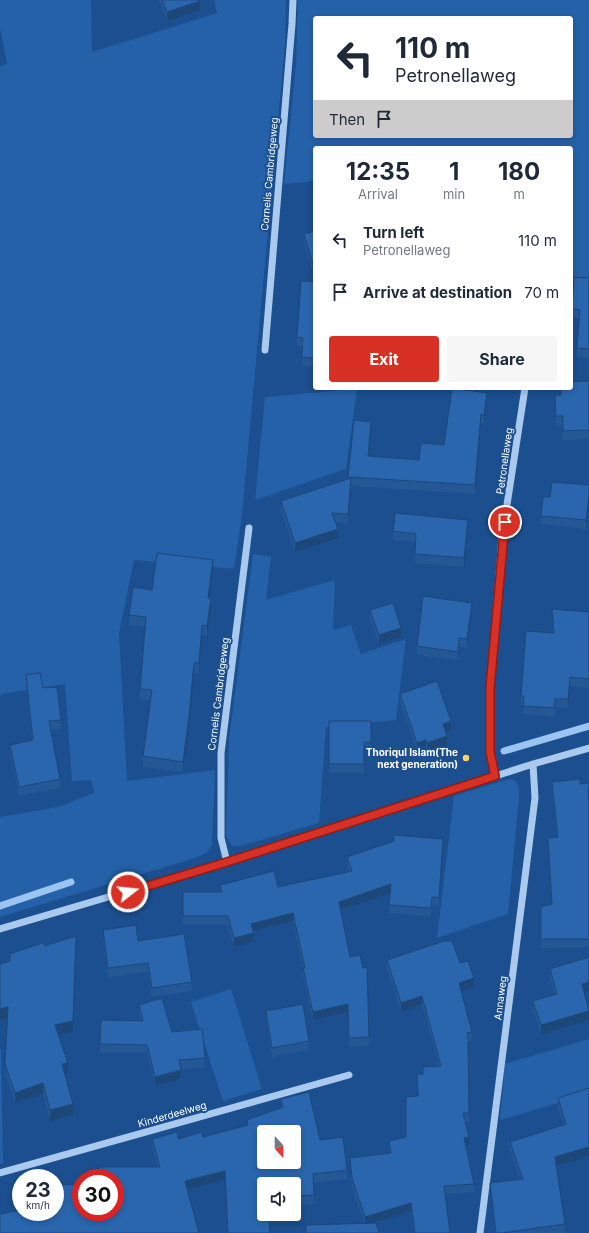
<!DOCTYPE html>
<html lang="en">
<head>
<meta charset="utf-8">
<style>
  body { margin:0; font-family:Inter,sans-serif; background:#f6f6f7; color:#1f2937; height:100vh; display:flex; flex-direction:column; font-size:15px; white-space:nowrap }
  * { box-sizing:border-box; margin:0 }
  p { font-size:13px; color:#747a83 }
  .icon { flex:none; width:22px; height:22px; fill:none; stroke:currentColor; stroke-width:2; stroke-linecap:round; stroke-linejoin:round }
  .map { position:relative; flex:1; overflow:hidden }
  .sheet { position:absolute; left:313px; top:146px; width:260px; height:244px; display:flex; flex-direction:column; background:#fff; border-radius:4px; box-shadow:0 2px 6px #0003 }
  .sheet>* { flex:none }
  .guide { position:absolute; left:313px; top:16px; width:260px; height:122px; border-radius:4px; box-shadow:0 2px 6px #0003; background:#fff; color:#1f2937; overflow:hidden }
  .needle { width:26px; rotate:159deg }
  .buttons { position:absolute; left:257px; top:1125px; display:grid; gap:8px }
  .buttons a { display:grid; place-items:center; width:44px; height:44px; border-radius:4px; background:#fff; box-shadow:0 2px 6px #0003; font-size:20px }
  .speed { position:absolute; left:12px; top:1169px; display:flex; gap:8px; font-size:20px; font-weight:700; text-align:center }
  .speed>* { display:grid; place-content:center; width:52px; height:52px; border-radius:50%; background:#fff; box-shadow:0 2px 6px #0003; line-height:1 }
  .speed small { font-size:10px; font-weight:400 }
  .speed .limit { border:6px solid #d22; background:#fff; color:#111 }
  .pin { position:absolute; display:grid; place-items:center; width:34px; height:34px; color:#fff; margin:-17px; border:2px solid #fff; border-radius:50%; box-shadow:0 1px 4px #0007 }
  .me { position:absolute; width:44px; margin:-22px; rotate:74deg; stroke-linejoin:round; filter:drop-shadow(0 0 3px #0008) }
  .turn { display:flex; align-items:center; gap:14px; height:84px; padding:0 16px; font-size:18px }
  .turn .icon { width:52px; height:52px; stroke-width:2.5 }
  .turn b { display:block; font-size:28px; line-height:34px }
  .then { display:flex; align-items:center; height:38px; padding:0 16px; background:#0003; gap:8px; font-size:15px }
  .eta { display:flex; justify-content:space-evenly; align-items:center; height:68px; text-align:center }
  .eta b { font-size:24px; font-weight:700; line-height:28px }
  .button { display:flex; gap:8px; margin-top:auto; padding:8px 16px }
  .button a { flex:1; height:46px; border-radius:4px; background:#d93025; color:#fff; font-size:16px; font-weight:700; line-height:46px; text-align:center }
  .button a+a { background:#f6f6f7; color:#1f2937 }
  ul { padding:0; list-style:none }
  li { display:flex; align-items:center; gap:12px; height:52px; padding:0 16px }
  li div { flex:1 }
  li b { display:block; font-size:15px }
  li em { font-style:normal }
  .map>svg:first-child { display:block }
</style>
</head>
<body>
<div class="map">
<svg width="589" height="1233" viewBox="0 0 589 1233">
  <rect width="100%" height="100%" fill="#1b4f8f"/>
  <path fill="#2461a8" fill-rule="evenodd" d="M0 0H91L92 52 217 13 214 0H286L285 43 242 515 234 569 134 560 119 633 127 781 215 770 212 844 208 852 198 857 0 917V817L58 807 94 793 91 780 72 781 65 684 1 694 0 699V66L7 64 0 27Z
    M298 0H589V285L571 284V148H315V179L307 182 284 184 296 65ZM315 18H571V136H315Z
    M357 389 346 469 255 500 265 397Z
    M253 554 271 557 266 600 335 580 333 630 351 625 361 654 406 639 396 720 326 727 319 823 240 846H233L229 842 226 834 229 740Z
    M513 779C519 784 519 790 519 797L508 914 437 938 454 796 506 780Z
    M231 989 262 1089 223 1101 191 1002Z
    M589 1039V1094L500 1120 505 1064Z
    M0 1049H1L3 1163 0 1164Z"/>
  <g fill="none" stroke-linecap="round" stroke-linejoin="round">
    <path stroke="#9cc4f0" stroke-width="7" d="M504 751 589 726
      M0 906 71 882"/>
    <path stroke="#a9c9ee" stroke-width="7" d="M265 350 292 24 293 0
      M495 776 490 752V688L502 537 525 388
      M227 862 221 838V753L249 528
      M0 929 227 862 533 764 589 748
      M0 1173 349 1075
      M480 1233 535 798 533 764"/>
  </g>
  <path fill="#245895" d="M159 0H199L200 10 167 21Z
    M313 213H315V229L313 222Z
    M315 231V279L304 243V234Z
    M589 278V358L577 357V348L579 318H572V309Z
    M315 282V366H302L303 346H297V337Z
    M589 381V439L563 440V424L556 425 555 396 561 395V388H571Z
    M487 402 484 423H481L475 494 351 486 348 523 335 522 338 538 295 552 281 510V501L348 478 354 420 371 431 369 456 419 460 444 445Z
    M589 485 586 529 541 524V516Z
    M468 529 464 567 415 563 416 542 393 540V531Z
    M213 570 209 598 211 608 207 636 202 635 199 673H194L189 728 183 772 143 767V756L151 700H140V689L145 627 129 625V615L152 590Z
    M552 609 589 612V688L570 686 568 708 555 707 554 717 523 714 524 705H521V696L553 633Z
    M370 610 401 637 379 644 370 619Z
    M472 611 467 648 459 647 458 660 417 655V646Z
    M26 675 43 688 61 720V729L51 730 60 779V788L19 796 10 754V745L32 740 26 684Z
    M400 694 451 730 446 732 447 745 427 752 426 749 417 751 400 702Z
    M329 721H371V751H364V773H329Z
    M552 782 580 784 589 783V947L541 948V907L552 904 548 846V838L557 837 552 791Z
    M443 847 439 906 432 905 431 916 389 913 390 893 340 910 350 957 369 1037V1046L349 1047 348 1012 313 1020 303 977V969L293 921 254 932V941L234 947 228 925H183V892H220V885L278 887 349 872 347 866V857Z
    M103 930 192 982V991L152 997 148 972 108 977 103 939Z
    M45 946 76 947 73 1032 59 1035 68 1073 65 1074 73 1115 50 1121 43 1094 15 1103 5 1074 10 961Z
    M589 957V991L584 992 541 1034 533 1010V1001L555 995 550 978V969Z
    M387 960 460 963 474 987 461 991 472 1032V1041H469V1050L468 1051 469 1122H465L469 1145 466 1146 474 1184V1192L445 1194 450 1233H414L411 1211 374 1223 379 1233H306V1225L364 1223 352 1187 350 1166V1158L390 1153 389 1150V1141L406 1137 417 1096 423 1074 439 1066 422 1004 401 1012 387 969Z
    M139 1005 172 1032 205 1058V1067L181 1069V1079L155 1086 147 1053H100L101 1020 141 1021 139 1014Z
    M266 1011 309 1041V1050L272 1057 266 1020Z
    M589 1088 556 1166 565 1224V1233H495L490 1192V1183L520 1179 510 1151V1142L564 1125 558 1107V1098Z
    M281 1099 347 1170V1179L313 1183 314 1204 294 1206V1184H264L270 1233H227L225 1180 187 1189 81 1212 158 1167 152 1148V1139H178L203 1137 247 1125V1120L281 1108Z"/>
  <path fill="#1d4779" d="M200 1V10L167 21V12Z
    M487 393V402L484 423V415Z
    M481 414V423L475 494V485Z
    M371 422V431L368 465V456Z
    M351 478V486L348 523V514Z
    M589 495V504L586 529V520Z
    M468 520V529L464 567V558Z
    M338 529V538L295 552V543Z
    M213 560V570L208 608V598Z
    M211 598V608L207 636V626Z
    M472 603V611L467 648V639Z
    M202 625V635L199 673V663Z
    M401 628V637L379 644V635Z
    M459 638V647L458 660V652Z
    M194 663V673L189 728 183 772V762Z
    M570 677V686L568 708V699Z
    M451 721V730L443 733V724Z
    M447 736V745L427 752V743Z
    M426 740V749L417 751V743Z
    M443 839V847L439 906V898Z
    M391 884V893L339 910V902Z
    M293 913V921L251 932V924Z
    M254 933V941L234 947V938Z
    M76 936 73 1032 55 1036V1025Z
    M474 978V987L459 992V983Z
    M589 980V991L582 993V984Z
    M422 996V1004L401 1012V1003Z
    M348 1004V1012L313 1020V1012Z
    M8 1007V1018L0 1020V1009Z
    M589 1011V1020L541 1034V1025Z
    M468 1042H469V1050L468 1051Z
    M68 1063V1073L62 1075V1064Z
    M181 1070V1079L155 1086V1077Z
    M43 1083V1094L15 1103V1093Z
    M73 1104V1115L50 1121V1110Z
    M469 1137V1145L464 1146V1138Z
    M589 1147V1156L555 1166V1157Z
    M225 1171V1180L185 1190V1181Z
    M411 1203V1211L365 1226V1217Z"/>
  <path fill="#2a66ad" stroke="#1d4779" fill-rule="evenodd" d="M162 0H199L200 1 167 12Z
    M313 213H315V220Z
    M315 231V271L304 234Z
    M574 277 589 278V349L577 348 580 310 572 309Z
    M301 281 315 282V358L302 357 303 338 297 337Z
    M589 381V430L563 431V416H556L555 396 561 395V388H571V382Z
    M452 388 487 393 484 415 481 414 475 485 348 477 354 420 371 422 368 456 419 460 421 443 444 445Z
    M351 478 348 514 332 513 338 529 295 543 281 501Z
    M552 482 589 485V495L586 520 541 516 543 497H550Z
    M395 513 468 520 464 558 415 554 416 534 393 531Z
    M157 553 213 560 208 598H211L207 626 202 625 199 663H194L189 717 183 762 143 756 152 690 140 689 146 617 129 615 133 587 152 590Z
    M423 596 472 603 467 639 459 638 458 652 417 646Z
    M393 603 401 628 379 635 370 610Z
    M552 609 589 612V679L570 677 568 699H555L554 708 523 706 524 696H521L526 631 554 633Z
    M40 673 43 688 57 687 61 720 49 721 60 779 19 787 10 745 33 740 26 675Z
    M437 681 451 721 443 724 447 736 427 743 426 740 417 743 400 694Z
    M329 721H371V742H364V764H329Z
    M580 779V784L589 783V788H588L589 803V939H541V907L552 904 548 838 558 837 552 782Z
    M394 835 443 839 439 898 432 897 431 908 389 905 391 884 339 902 350 957 360 955 363 968 367 967 369 1037 349 1038 348 1004 313 1012 303 968H305L293 913 251 924 254 933 234 938 228 916H183V892H222L220 885 274 871 278 887 352 871 347 857 394 841Z
    M136 925 138 941 184 934 192 982 152 988 148 963 108 968 103 930Z
    M76 936 73 1021 55 1025 68 1063 62 1064 73 1104 50 1110 43 1083 15 1093 5 1064 8 1007 0 1009V964L10 961V954L45 942 44 946Z
    M444 941H452L460 963 468 961 474 978 459 983 472 1032 467 1033 469 1042H468L469 1113H463L469 1137 464 1138 474 1184 444 1186 450 1233H415L411 1203 365 1217 352 1178 350 1158 391 1153 389 1141 406 1137V1097L418 1096 417 1074H423V1067L441 1066 422 996 401 1003 387 960Z
    M589 957V980H588L589 982 582 984 589 1011 541 1025 533 1001 557 994 550 969Z
    M162 998 172 1032 202 1029 205 1058 179 1060 181 1070 155 1077 147 1045 100 1044 101 1020 143 1021 139 1005Z
    M303 1004 309 1041 272 1048 266 1011Z
    M589 1088V1147L555 1157 565 1224 502 1233H496L490 1183 523 1179 510 1142 566 1124 558 1098Z
    M309 1092 320 1140 343 1137 347 1170 313 1174 314 1195 294 1196V1184H264V1214H269L270 1233H228L225 1171 185 1181 199 1233H0V1214L21 1210V1212H55V1185L81 1184V1212H115V1178H91V1177L99 1176V1167H160L152 1139 177 1132 178 1139 202 1132 203 1137 248 1125 247 1120 283 1107 281 1099ZM264 1132H294V1162H264Z
    M376 1223 379 1233H306V1225Z"/>
  <g fill="none" stroke-linecap="round" stroke-linejoin="round">
    <defs>
      <path id="route" d="M128 892 227 862 495 776 490 752V688L505 522"/>
    </defs>
    <use href="#route" stroke="#8d1f18" stroke-width="10"/>
    <use href="#route" stroke="#d93025" stroke-width="7"/>
  </g>
  <circle fill="#ffd166" stroke="#1b4f8f" stroke-width="1.5" cx="466" cy="758" r="4"/>
  <g text-anchor="middle" stroke-width="4" stroke-linejoin="round" paint-order="stroke">
    <g font-size="10" fill="#fff" stroke="#1b4f8f">
      <text transform="translate(269 174) rotate(-85)" y="4">Cornelis Cambridgeweg</text>
      <text transform="translate(504 461) rotate(-82)" y="4">Petronellaweg</text>
      <text transform="translate(218 694) rotate(-83)" y="4">Cornelis Cambridgeweg</text>
      <text transform="translate(500 998) rotate(-83)" y="4">Annaweg</text>
      <text transform="translate(172 1114) rotate(-16)" y="4">Kinderdeelweg</text>
    </g>
    <g font-size="10" font-weight="bold" fill="#fff" stroke="#1b4f8f" text-anchor="end">
      <text x="458" y="756">Thoriqul Islam(The<tspan x="458" dy="12">next generation)</tspan></text>
    </g>
  </g>
</svg>
<div class="buttons">
<a><svg class="needle" viewBox="-14 -14 28 28"><path d="M0-13l5 13h-10z" fill="#e53935"/><path d="M0 13l5-13h-10z" fill="#747a83"/></svg></a>
<a><svg class="icon" aria-label="sound" viewBox="0 0 24 24"><path d="M4 9h4l5-4v14l-5-4H4zM17 9q2 3 0 6"/></svg></a>
</div>
<div class="speed"><div>23<small>km/h</small></div><div class="limit">30</div></div>
<div class="pin" style="left:505px;top:522px;background:#d93025"><svg class="icon" aria-label="arrive" viewBox="0 0 24 24"><path d="M6 21V4h12l-3 4 3 4H6"/></svg></div>
<svg class="me" style="left:128px;top:892px" viewBox="-20 -20 40 40"><circle r="17" fill="#d93025" stroke="#fff" stroke-width="3"/><path d="M0-11L8 9 0 5-8 9z" fill="#fff"/></svg>
<div class="guide">
<div class="turn"><svg class="icon" aria-label="left" viewBox="0 0 24 24"><path d="M17 20v-9H6M10 6l-5 5 5 5"/></svg><div><b>110 m</b>Petronellaweg</div></div>
<div class="then">Then<svg class="icon" aria-label="arrive" viewBox="0 0 24 24"><path d="M6 21V4h12l-3 4 3 4H6"/></svg></div>
</div>
<section class="sheet">
<div class="eta">
<div><b>12:35</b><p>Arrival</p></div>
<div><b>1</b><p>min</p></div>
<div><b>180</b><p>m</p></div>
</div>
<ul>
<li><svg class="icon" aria-label="left" viewBox="0 0 24 24"><path d="M17 20v-9H6M10 6l-5 5 5 5"/></svg><div><b>Turn left</b><p>Petronellaweg</p></div><em>110 m</em></li>
<li><svg class="icon" aria-label="arrive" viewBox="0 0 24 24"><path d="M6 21V4h12l-3 4 3 4H6"/></svg><div><b>Arrive at destination</b></div><em>70 m</em></li>
</ul>
<div class="button"><a>Exit</a><a>Share</a></div>
</section>
</div>
</body>
</html>
